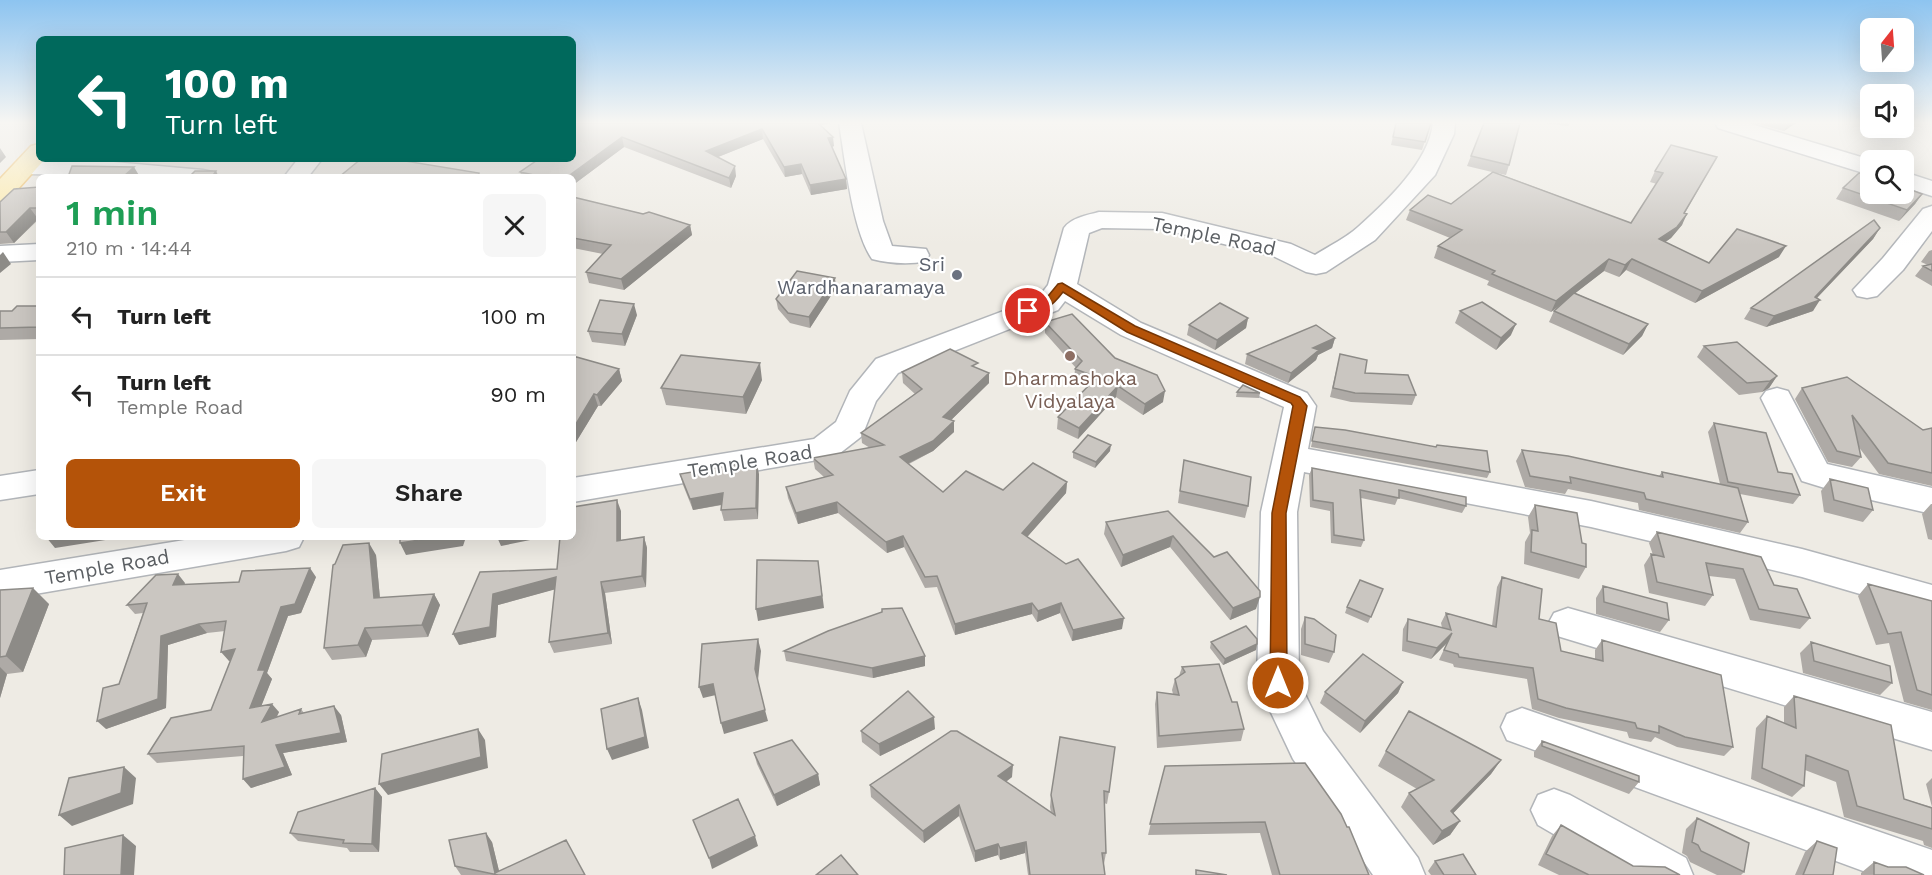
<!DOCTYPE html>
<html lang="en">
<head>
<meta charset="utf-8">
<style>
  body { margin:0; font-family:"Work Sans",sans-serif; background:#f6f6f6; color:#222; height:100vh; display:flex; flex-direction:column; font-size:22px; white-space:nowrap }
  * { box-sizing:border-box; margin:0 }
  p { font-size:20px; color:#767676 }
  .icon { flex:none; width:33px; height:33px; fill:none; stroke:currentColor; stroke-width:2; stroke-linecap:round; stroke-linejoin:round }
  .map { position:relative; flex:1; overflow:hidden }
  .panel { position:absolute; left:36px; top:174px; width:540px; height:366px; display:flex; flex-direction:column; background:#fff; border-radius:9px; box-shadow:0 6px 24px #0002 }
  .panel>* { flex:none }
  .hud { position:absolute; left:36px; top:36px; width:540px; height:126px; border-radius:9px; box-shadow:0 6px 24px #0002; background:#00695c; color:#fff; overflow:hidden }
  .needle { width:39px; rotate:17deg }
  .controls { position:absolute; left:1860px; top:18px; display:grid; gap:12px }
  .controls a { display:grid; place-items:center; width:54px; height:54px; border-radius:9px; background:#fff; box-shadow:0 6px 24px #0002; font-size:30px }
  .pin { position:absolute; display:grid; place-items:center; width:51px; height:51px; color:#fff; margin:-26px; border:3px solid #fff; border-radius:50%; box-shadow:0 2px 6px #0007 }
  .me { position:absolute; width:66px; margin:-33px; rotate:0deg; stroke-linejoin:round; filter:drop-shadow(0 0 4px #0008) }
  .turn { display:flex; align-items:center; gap:21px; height:126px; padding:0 30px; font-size:27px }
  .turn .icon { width:78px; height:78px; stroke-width:2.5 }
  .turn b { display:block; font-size:42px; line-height:51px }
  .round { display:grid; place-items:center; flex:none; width:63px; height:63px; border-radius:9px; background:#f6f6f6 }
  .overview { display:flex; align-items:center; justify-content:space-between; height:102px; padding:0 30px }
  h1 { font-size:36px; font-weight:600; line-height:45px; color:#1e9e55 }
  .action { display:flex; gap:12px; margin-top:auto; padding:12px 30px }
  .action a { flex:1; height:69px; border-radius:9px; background:#b45309; color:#fff; font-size:24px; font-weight:600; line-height:69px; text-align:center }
  .action a+a { background:#f6f6f6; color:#222 }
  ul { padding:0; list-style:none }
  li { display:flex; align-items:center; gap:18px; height:78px; padding:0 30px; border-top:2px solid #e0e0e0 }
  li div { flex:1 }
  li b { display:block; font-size:22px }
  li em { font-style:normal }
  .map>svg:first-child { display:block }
</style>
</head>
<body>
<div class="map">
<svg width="1932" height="875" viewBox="0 0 1932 875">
  <rect width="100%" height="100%" fill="#eeebe4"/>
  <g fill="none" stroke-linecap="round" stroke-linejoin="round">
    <defs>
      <path id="minor" d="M839 123H861L883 221 892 246 926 249 929 255 926 261C909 265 888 263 872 259 852 230 845 159 839 123Z
        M1433 123H1455L1454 134 1435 175 1375 240 1326 272 1316 274 1306 272 1273 256 1162 229 1102 228 1089 233 1077 284 1141 323 1307 393 1316 406 1308 449 1591 501 1802 549 1932 585V615L1802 577 1591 527 1304 472 1297 512 1299 682 1323 731 1418 858 1425 875H1373L1293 759 1257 683 1261 512 1284 407 1121 335 1065 301 1058 310 898 373 876 401 862 436 835 457 573 502V478L814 439 836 422 850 391 876 359 1038 298 1048 285 1064 228C1071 218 1087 215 1099 212L1162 213 1291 244 1315 255C1329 246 1346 238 1358 227 1386 202 1429 162 1433 123Z
        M1715 123H1748L1871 160 1870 175 1718 128Z
        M80 159 203 170 212 172 215 177 26 174 18 172 14 167 18 162 26 160Z
        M298 159H322L308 177H284Z
        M1904 172 1932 181V196L1904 187Z
        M1932 206V231L1903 270 1877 296 1867 298 1857 296 1853 290 1883 258 1923 209Z
        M39 244V260L0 262V246Z
        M1777 388 1788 391 1827 464 1932 488V514L1841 493 1802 481 1761 398 1766 391Z
        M39 470V494L0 500V476Z
        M203 537H304L299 547 286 551 0 600V570Z
        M1568 608 1932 712V750L1554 635 1548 624 1554 613Z
        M1522 708 1932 850V875H1874L1507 740 1501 727 1507 714Z
        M1554 789 1570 795 1686 858 1693 875H1624L1538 825 1531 810 1538 795Z"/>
      <path id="major" d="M39 144V159H45L9 199 0 201V179L31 146Z"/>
    </defs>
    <use href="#minor" stroke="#b2b5b9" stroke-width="3"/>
    <use href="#major" stroke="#eebb5e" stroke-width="3"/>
    <use href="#minor" fill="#fff" fill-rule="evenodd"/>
    <use href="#major" fill="#fdeaaa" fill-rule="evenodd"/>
  </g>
  <path fill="#aeaaa6" d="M573 123H831L820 125 834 146 832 147 846 179 847 189 811 195 802 174 785 177 763 139 718 157 736 176 731 188 624 147 573 185V177H522L520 172 573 159Z
    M1396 123H1431L1422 150 1391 145Z
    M1484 123 1509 165 1506 175 1497 173 1631 223 1657 184 1650 182 1655 171 1717 157 1685 213 1682 225 1671 238 1665 242 1709 263 1779 257 1695 303 1626 270 1619 277 1604 271 1575 293 1648 324 1642 336 1623 355 1549 322 1554 311 1560 305 1551 312 1487 285 1489 281 1434 258 1438 246 1450 238 1406 220 1410 210 1451 204 1492 172 1467 166Z
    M1541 123H1570L1568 126Z
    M1754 123H1796L1784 131Z
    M95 159H134L131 161Z
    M39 187V219L14 243 0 244V202Z
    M1843 188 1922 194 1915 204 1899 221 1836 199Z
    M573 197 690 225 692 235 624 290 589 283 586 272 603 254 573 248Z
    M1880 228 1873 239 1817 298 1813 311 1766 327 1744 319 1751 308Z
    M1932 250V286L1915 276 1923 266 1928 265 1921 262 1929 251Z
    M836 288 810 328 790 323 778 309 776 299Z
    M39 306V339L0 340V311H12Z
    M1460 311 1511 335 1496 350 1455 323Z
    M637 315 625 346 592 342 588 331Z
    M1248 318 1246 328 1215 350 1187 335 1189 325Z
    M1045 322 1115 358 1163 402 1143 415 1116 397 1078 439 1057 429 1058 417 1089 385 1074 380 1075 369 1076 368 1045 333Z
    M1335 338 1332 348 1318 355 1316 360 1288 383 1245 364 1247 354Z
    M1704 346 1777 376 1769 388 1762 392 1739 395 1697 357Z
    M1340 354 1365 373 1416 395 1412 405 1351 402 1330 397Z
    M573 356 619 369 622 381 601 406H598L573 447Z
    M978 369 989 373V383L951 420 954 432 933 451 909 464 943 492 1003 490 1067 482 1066 493 1027 537 1122 629 1072 641 1060 613 1037 622 1032 614 955 635 937 587 925 588 904 547 887 553 838 513 798 524 788 498 786 487 824 477 815 469 813 458 870 448 862 443 861 433 915 394 903 383 902 372Z
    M762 380 746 414 666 405 661 388Z
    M1802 388 1923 430 1932 428V486L1879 474 1858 446 1861 457 1852 467 1828 462 1795 399Z
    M1237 392 1260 393 1259 398 1236 397Z
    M1714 423 1778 472 1800 495 1793 504 1740 494 1748 522 1740 533 1639 510 1638 503 1568 489 1565 494 1525 487 1516 461 1522 450 1659 476 1662 472 1720 484 1708 432Z
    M1315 427 1490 472 1487 478 1311 447Z
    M1110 451 1095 468 1073 458V452Z
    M1184 460 1248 506 1245 518 1178 503Z
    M1312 468 1466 506 1462 513 1398 498 1395 505 1361 498 1364 540 1361 547 1331 543 1330 511 1310 507 1309 475Z
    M680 474H759L758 519 724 521 721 510 722 505 693 510 683 485Z
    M1830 479 1873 510 1863 522 1824 512 1821 491Z
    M1931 504H1932V540L1928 539 1922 514Z
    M1535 505 1586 567 1579 579 1524 564 1525 542 1530 533 1528 517Z
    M621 511V540L644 537 647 548 646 587 605 593 612 644 554 653 549 642 555 589 498 605 496 637 459 645 480 572 557 569Z
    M1168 511 1256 609 1230 620 1170 547 1121 567 1104 534 1106 522Z
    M1657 532 1761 557 1774 585 1810 618 1800 629 1750 620 1735 579 1709 576 1713 595 1705 606 1649 593 1644 565 1651 554 1653 555 1649 543Z
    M376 555 380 598 434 594 440 605 428 637 372 640 366 657 332 660 324 648Z
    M316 577 301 613 288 616 267 673 272 679 261 706 279 712 277 717 301 709 304 713 341 715 347 742 283 753 292 775 251 788 243 779V756L157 763 148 754 211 710 231 660 229 661 225 631 207 633 168 645 166 708 106 729 119 684 143 613 135 614 127 605 185 583 184 585Z
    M1502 577 1539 619 1561 651 1595 659V650L1602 640 1733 747 1724 756 1677 747 1655 737 1651 742 1629 738 1627 732 1559 718 1532 709 1527 679 1454 667 1453 664 1439 660 1447 643 1431 659 1402 651 1403 629 1408 619 1442 628 1441 623 1446 613 1492 626 1497 587Z
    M1868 584 1932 601V710L1904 702 1889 643 1876 645 1858 596Z
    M1603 586 1669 620 1660 632 1596 614V598Z
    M1383 589 1368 623 1345 613 1347 607Z
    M0 590 49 604 23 672 7 674 0 698Z
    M1305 617 1334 652 1329 663 1301 655V629Z
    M1211 642 1257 644 1256 650 1223 665 1210 648Z
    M1811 642 1892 683 1880 695 1803 673 1800 653Z
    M784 651 925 656V666L873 678 786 661Z
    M1182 667 1232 702 1244 729 1241 741 1157 748 1155 704 1157 692 1173 694 1172 690 1175 679 1179 676Z
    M1403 682 1398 693 1360 733 1320 703 1325 692Z
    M1794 696 1904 799 1932 807 1926 784 1932 778V848L1924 845 1923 841 1844 817 1836 782 1805 770 1804 786 1792 797 1751 779 1756 728 1767 716 1784 723V707Z
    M935 729 880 756 862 742 861 731Z
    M1060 737 1109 792 1107 804 1104 803 1106 853 1104 864 1105 875H1028L1025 853 1000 860 998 855 975 862 959 816 924 843 871 797 870 785 1012 777 1006 782 1051 813 1050 807 1051 795Z
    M1542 741 1639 782 1629 794 1534 757V752Z
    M1386 751 1501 760 1491 774 1453 813 1460 821 1450 835 1433 845 1401 807 1409 793 1417 789 1378 766Z
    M754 753 818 774 820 785 777 806 757 764Z
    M1165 766 1369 875H1272L1260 833 1148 835Z
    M375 788 382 797 379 852H350L347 848 298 841 290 833Z
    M1697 818 1744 872 1741 875H1717L1690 862 1687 856 1682 853 1686 829Z
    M1561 825 1633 866 1680 875H1559L1538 865 1552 836Z
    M1817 841 1833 875H1795L1805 852Z
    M492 842 499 871 585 875H461L455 866Z
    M1435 861 1476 875H1431L1428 871Z
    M1874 862 1888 867 1924 875H1861V873Z"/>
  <path fill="#8d8b87" d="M812 123H831L812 126Z
    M1789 123H1796L1784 131Z
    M762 129 763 139 708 161 706 151Z
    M622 137 624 147 573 185V177H567Z
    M833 137 834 146 829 148 828 138Z
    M0 148 6 157 0 163Z
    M801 164 802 174 785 177 784 167Z
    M735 166 736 176 731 188 729 178Z
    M134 167 140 177H123Z
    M216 171 219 177H212Z
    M846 179 847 189 811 195 810 185Z
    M1922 194 1915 204 1899 221 1907 210Z
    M30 208 38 219 14 243 6 232Z
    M1687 214 1682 225 1671 238 1654 250 1659 239Z
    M690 225 692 235 624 290 621 279Z
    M1880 228 1873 239 1812 303 1820 300 1813 311 1766 327 1774 316 1815 297Z
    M1786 246 1779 257 1695 303 1702 291Z
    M3 252 11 264 0 273V255Z
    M1609 259 1604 271 1551 312 1556 301Z
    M1632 259 1626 270 1619 277 1625 265Z
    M835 278 836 288 810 328 809 317Z
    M634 304 637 315 625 346 622 334Z
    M1248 318 1246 328 1215 350 1217 340Z
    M1516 324 1511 335 1496 350 1501 338Z
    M1648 324 1642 336 1623 355 1629 344Z
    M1335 338 1332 348 1318 355 1316 360 1288 383 1291 373 1313 348Z
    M760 363 762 380 746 414 743 397Z
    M619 369 622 381 601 406 597 395Z
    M989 373V383L943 428V417Z
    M1777 376 1769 388 1762 392 1770 381Z
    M1118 386 1116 397 1078 439 1079 428Z
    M1165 391 1163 402 1143 415 1145 404Z
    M594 394 598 406 573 447V429Z
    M954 421V432L933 451 901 467 900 457Z
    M1111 445 1110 451 1095 468 1096 462Z
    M757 463 759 474 758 519 756 508Z
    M1067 482 1066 493 1021 544 1022 533Z
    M723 493 725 504 693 510 690 499Z
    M617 500 621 511V552L617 541Z
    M837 502 838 513 798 524 796 513Z
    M903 536 904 547 887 553 886 542Z
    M1173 536 1170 547 1121 567 1123 555Z
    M46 537H119L118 538 55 548Z
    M439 537H466L463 546 406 555 400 543Z
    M497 537H545L501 546Z
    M644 537 647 548 646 587 642 576Z
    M369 543 376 555 381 610 374 598Z
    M818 561 824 608 758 621 756 609Z
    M310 568 316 577 301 613 288 616 267 673 272 679 257 717 250 708 258 670 281 607Z
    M178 574 185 583 180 594 173 585Z
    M556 577 560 588 498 605 496 637 459 645 453 634 493 594Z
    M601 582 605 593 612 644 608 633Z
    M33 588 49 604 23 672 6 656Z
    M434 594 440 605 428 637 422 625Z
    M1260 597 1256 609 1230 620 1233 608Z
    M1032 603V614L955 635V624Z
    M1061 603 1060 613 1037 622 1038 611Z
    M1124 618 1122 629 1072 641 1073 630Z
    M199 624 207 633 168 645 166 708 106 729 97 721 161 636Z
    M365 628 372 640 366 657 358 645Z
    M1452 633 1447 643 1431 659 1437 648Z
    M758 639 761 651 758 680 755 669Z
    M1257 644 1256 650 1223 665 1225 659Z
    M235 649 242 658 229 661 221 652Z
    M925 656V666L873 678 872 668Z
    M0 667 7 674 0 698Z
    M1403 682 1398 693 1360 733 1365 721Z
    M713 684 716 695 703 698 699 687Z
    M638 698 642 710 649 748 612 760 607 749Z
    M272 704 279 712 269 731 262 722Z
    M334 706 341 715 347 742 283 753 292 775 251 788 243 779 276 745Z
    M765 710 768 721 724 734 721 723Z
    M934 717 935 729 880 756 879 744Z
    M478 729 485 740 488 768 388 795 379 784Z
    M1501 760 1491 774 1442 825 1451 811Z
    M1013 765 1012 777 997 788 998 776Z
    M124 767 136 778 133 804 72 826 59 815Z
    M818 774 820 785 777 806 774 795Z
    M375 788 382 797 379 852 372 844Z
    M959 805V816L924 843 923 831Z
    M1460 821 1450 835 1433 845 1442 831Z
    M486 833 492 842 500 875 495 873Z
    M123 835 136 846 134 875H121Z
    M755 836 758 846 712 869 709 858Z
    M1026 842 1025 853 1000 860V848Z
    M998 844V855L975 862V851Z"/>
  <path fill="#cac6c1" stroke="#8d8b87" stroke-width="1.5" d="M573 123H818L833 137 828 138 846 179 810 185 801 164 784 167 762 129 706 151 735 166 729 178 622 137 567 177H543L520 172 539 159H573Z
    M1396 123H1431L1425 142 1393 137Z
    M1484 123H1520L1509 165 1471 156Z
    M1671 145 1717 157 1684 213 1687 214 1677 227 1659 239 1709 263 1737 229 1786 246 1702 291 1632 259 1625 265 1609 259 1556 301 1492 274 1495 271 1438 246 1462 230 1410 210 1428 195 1451 204 1493 172 1631 223 1663 173 1655 171Z
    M361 159H393L479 173 478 177H339Z
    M72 166 134 167 123 177H68Z
    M195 171H216L212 177H189Z
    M1859 173 1870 176V194H1904V187L1922 194 1907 210 1843 188Z
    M39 187V208H30L6 232H0V202L14 189Z
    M573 197 643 214 649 212 690 225 621 279 586 272 611 245 573 238Z
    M1874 220 1880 228 1815 297 1820 300 1774 316 1751 308Z
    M1932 264V271L1923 266Z
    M797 271 835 278 809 317 788 313 776 299Z
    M1574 293 1648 324 1629 344 1554 311Z
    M600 300 634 304 622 334 588 331Z
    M1482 302 1516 324 1501 338 1460 311Z
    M1220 303 1248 318 1217 340 1189 325Z
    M17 306H39V327L0 328V311H12Z
    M1072 314 1115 358 1157 375 1165 391 1145 404 1118 386 1079 428 1058 417 1097 377 1075 369 1082 361 1045 322Z
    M1316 325 1335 338 1313 348 1319 350 1291 373 1247 354Z
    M1737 342 1777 376 1770 381 1747 383 1704 346Z
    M950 349 978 363 972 366 989 373 943 417 954 421 933 441 900 457 943 492 966 471 1003 490 1033 463 1067 482 1022 533 1066 564 1078 559 1124 618 1073 630 1061 603 1038 611 1032 603 955 624 937 576 925 577 903 536 886 542 837 502 796 513 786 487 833 475 813 458 884 445 861 433 922 389 902 372Z
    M1340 354 1367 360 1365 373 1408 375 1416 395 1355 393 1333 388Z
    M681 355 760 363 743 397 661 388Z
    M573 356 619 369 597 395 594 394 573 429Z
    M1847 377 1923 430 1932 428V473L1888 463 1852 415 1861 457 1837 451 1802 388Z
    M1243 385 1260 393 1237 392Z
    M1714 423 1766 433 1778 472 1792 474 1800 495 1728 482Z
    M1315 427 1345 430 1436 447 1437 445 1487 451 1490 472 1312 441Z
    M1088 435 1111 445 1096 462 1073 452Z
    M1522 450 1568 456 1663 477 1662 472 1738 488 1748 522 1646 499 1644 493 1570 477 1571 483 1530 476Z
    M1184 460 1251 477 1248 506 1180 491Z
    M757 463 756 508 721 510 723 493 690 499 680 474 740 464Z
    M1312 468 1466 497V506L1399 490V498L1360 490 1364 540 1334 535 1333 503 1313 500Z
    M1830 479 1868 488 1873 510 1834 500Z
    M617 500V541L644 537 642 576 601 582 608 633 549 642 556 577 493 594 490 627 453 634 480 572 557 569 560 537H573V507Z
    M1535 505 1577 513 1582 543 1586 544V567L1531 552 1532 530 1538 531Z
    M1168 511 1214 557 1227 552 1260 591V597L1233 608 1173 536 1123 555 1106 522Z
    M1657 532 1761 557 1774 585 1797 589 1810 618 1759 609 1743 569 1706 563 1713 595 1657 582 1651 554 1664 557Z
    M400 537H439L400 543Z
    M369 543 374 598 434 594 422 625 365 628 358 645 324 648 333 565 335 564 343 545Z
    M757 560 818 561 822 596 756 609Z
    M310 568 295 604 281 607 258 670H265L250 708 272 704 262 722 301 709 299 714 334 706 341 733 276 745 285 767 243 779 244 746 148 754 171 718 211 710 235 649 221 652 226 621 199 624 161 636 158 699 97 721 103 688 119 684 147 603 127 605 156 575 178 574 173 585 239 582 242 571Z
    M1502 577 1542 589 1539 619 1556 623 1561 651 1603 661 1602 640 1721 675 1733 747 1685 737 1659 726V733L1637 728 1635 723 1566 708 1538 699 1533 668 1459 657 1458 654 1444 650 1452 633 1437 648 1407 641 1408 619 1451 630 1446 613 1496 627Z
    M1360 580 1383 589 1371 617 1347 607Z
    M1868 584 1932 601V695L1917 690 1901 632 1888 634Z
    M1603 586 1667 603 1669 620 1604 602Z
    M33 588 6 656 0 657V590Z
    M902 608 925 656 872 668 784 651 828 631 882 612V609Z
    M1305 617 1314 619 1336 635 1334 652 1305 644Z
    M1246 626 1257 639V644L1225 659 1211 642Z
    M758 639 755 669 765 710 721 723 713 684 699 687 702 644Z
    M1811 642 1890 666 1892 683 1814 661Z
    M1363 654 1403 682 1365 721 1325 692Z
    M1219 664 1232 702H1237L1244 729 1159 736 1157 692 1179 695 1175 679 1185 672 1182 667Z
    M908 691 934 717 879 744 861 731Z
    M1794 696 1891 725 1904 799 1932 808V829L1857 806 1848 771 1806 755 1804 786 1762 768 1767 716 1796 728Z
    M638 698 645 737 607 749 601 709Z
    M1409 711 1501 760 1451 811 1460 821 1442 831 1409 793 1434 780 1386 751Z
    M478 729 481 757 379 784 382 754Z
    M951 731H957L1013 765 998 776 1055 815 1051 795 1060 737 1115 747 1109 792 1104 791 1106 853H1102L1105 875H1030L1026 842 1000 848 998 844 975 851 959 805 923 831 870 785Z
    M792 740 818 774 774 795 754 753Z
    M1542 741 1639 776V782L1542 746Z
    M1305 763 1341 814 1347 827H1349L1369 875H1280L1265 822 1150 824 1165 766Z
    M124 767 121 793 59 815 69 778Z
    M375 788 372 844 343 843 344 840 290 833 298 812Z
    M738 799 755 836 709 858 693 820Z
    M1697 818 1749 843 1744 872 1701 851 1698 845 1692 842Z
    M1561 825 1633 866 1665 867 1680 875H1589L1546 854Z
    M486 833 495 873 566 840 585 875H498L455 866 449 840Z
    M123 835 121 875H64L65 848Z
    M1817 841 1837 848 1833 875H1803Z
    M1463 854 1476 875H1444L1435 861Z
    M841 855 858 875H816Z
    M1874 862 1888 867H1906L1924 875H1874Z
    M1196 870 1227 875H1196Z"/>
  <linearGradient id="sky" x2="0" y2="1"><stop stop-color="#8dc4f0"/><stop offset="0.5" stop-color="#f7f6f3"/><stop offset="1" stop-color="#f7f6f3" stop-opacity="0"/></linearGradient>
  <rect width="1932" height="245" fill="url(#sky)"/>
  <path fill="#b45309" stroke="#753606" stroke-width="1.5" d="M1062 283 1135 326 1300 397 1307 406 1286 513 1287 683 1284 688 1278 690 1272 688 1270 683 1272 513 1293 406 1291 403 1127 332 1063 292C1054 304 1040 317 1024 314V309L1044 301 1058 284Z"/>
  <circle fill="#6b7280" stroke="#fff" stroke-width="2" cx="957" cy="275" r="6"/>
  <circle fill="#8d6e63" stroke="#fff" stroke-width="2" cx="1070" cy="356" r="6"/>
  <g text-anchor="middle" stroke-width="4.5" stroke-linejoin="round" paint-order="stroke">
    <g font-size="20" fill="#5c6064" stroke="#fff">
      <text transform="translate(1214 236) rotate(12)" y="7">Temple Road</text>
      <text transform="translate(750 461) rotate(-9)" y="7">Temple Road</text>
      <text transform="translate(107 567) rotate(-10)" y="7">Temple Road</text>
    </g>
    <g font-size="20" fill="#5b616d" stroke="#fff" text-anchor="end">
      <text x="945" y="271">Sri<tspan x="945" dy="23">Wardhanaramaya</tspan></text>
    </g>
    <g font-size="20" fill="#785e54" stroke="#fff">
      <text x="1070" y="385">Dharmashoka<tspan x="1070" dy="23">Vidyalaya</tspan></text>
    </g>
  </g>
</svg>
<div class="controls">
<a><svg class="needle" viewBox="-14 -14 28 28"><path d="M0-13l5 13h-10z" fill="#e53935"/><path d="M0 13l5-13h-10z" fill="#767676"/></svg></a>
<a><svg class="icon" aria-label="sound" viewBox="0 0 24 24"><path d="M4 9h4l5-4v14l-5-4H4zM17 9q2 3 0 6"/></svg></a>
<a><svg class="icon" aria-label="search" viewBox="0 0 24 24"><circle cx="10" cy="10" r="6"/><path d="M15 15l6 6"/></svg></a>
</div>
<div class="pin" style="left:1028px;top:311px;background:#d93025"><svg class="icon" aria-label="arrive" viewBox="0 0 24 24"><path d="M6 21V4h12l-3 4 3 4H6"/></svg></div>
<svg class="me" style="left:1278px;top:683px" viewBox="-20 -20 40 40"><circle r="17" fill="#b45309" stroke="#fff" stroke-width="3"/><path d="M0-11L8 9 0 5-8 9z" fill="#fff"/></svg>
<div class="hud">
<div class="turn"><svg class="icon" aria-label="left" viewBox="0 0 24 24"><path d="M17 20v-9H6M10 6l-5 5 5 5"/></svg><div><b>100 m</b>Turn left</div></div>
</div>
<section class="panel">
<div class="overview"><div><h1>1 min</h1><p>210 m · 14:44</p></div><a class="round"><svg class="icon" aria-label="close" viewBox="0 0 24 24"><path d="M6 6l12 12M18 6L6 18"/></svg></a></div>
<ul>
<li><svg class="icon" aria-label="left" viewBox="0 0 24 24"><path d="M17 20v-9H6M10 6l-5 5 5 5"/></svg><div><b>Turn left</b></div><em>100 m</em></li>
<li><svg class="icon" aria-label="left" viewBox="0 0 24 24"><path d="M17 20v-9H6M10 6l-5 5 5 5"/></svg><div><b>Turn left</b><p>Temple Road</p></div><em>90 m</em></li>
</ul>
<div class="action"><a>Exit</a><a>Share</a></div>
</section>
</div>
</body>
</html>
